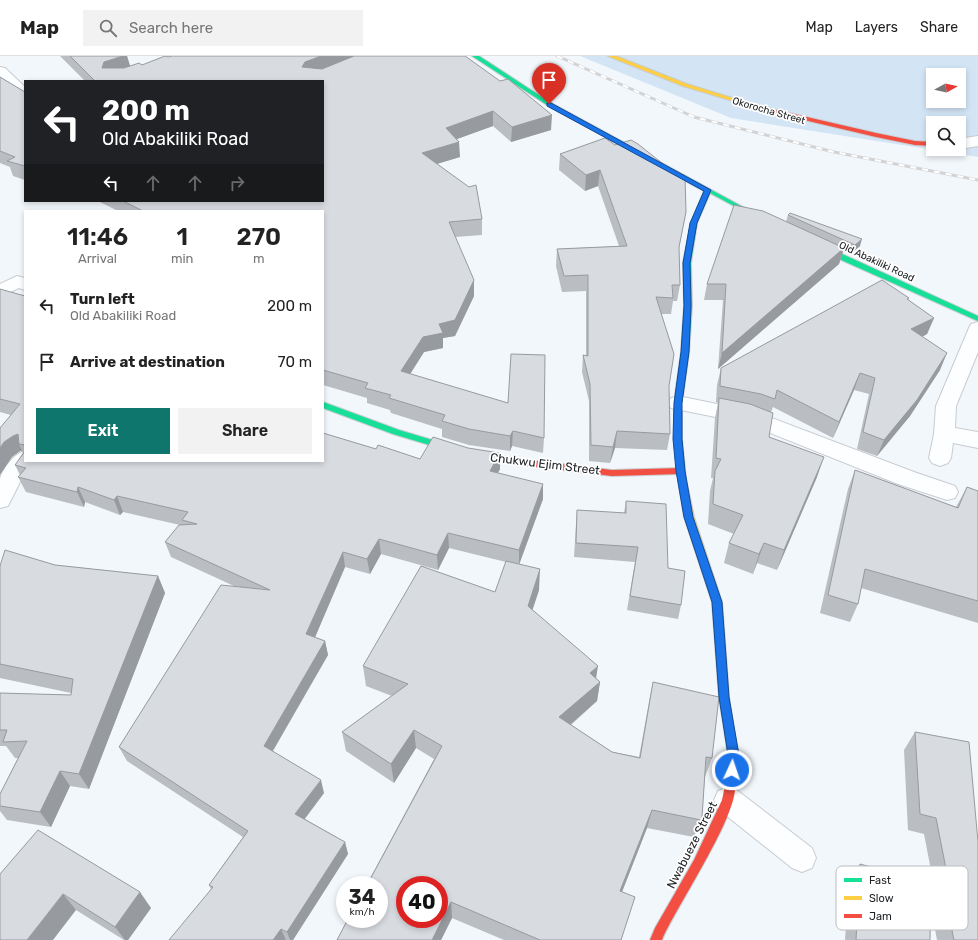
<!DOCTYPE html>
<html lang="en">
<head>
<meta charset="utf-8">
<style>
  body { margin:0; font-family:Rubik,sans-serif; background:#f2f2f2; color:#222; height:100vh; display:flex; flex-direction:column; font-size:15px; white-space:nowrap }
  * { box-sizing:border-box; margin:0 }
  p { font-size:13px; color:#767676 }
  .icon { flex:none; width:22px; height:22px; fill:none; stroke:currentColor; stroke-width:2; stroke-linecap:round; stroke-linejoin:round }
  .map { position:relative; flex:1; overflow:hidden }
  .drawer { position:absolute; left:24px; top:154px; width:300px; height:252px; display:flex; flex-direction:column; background:#fff; border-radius:0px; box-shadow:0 2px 6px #0003 }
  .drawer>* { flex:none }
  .banner { position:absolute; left:24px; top:24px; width:300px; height:122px; border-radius:0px; box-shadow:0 2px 6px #0003; background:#202124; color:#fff; overflow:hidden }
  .needle { width:26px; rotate:82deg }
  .buttons { position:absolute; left:926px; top:12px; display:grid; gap:8px }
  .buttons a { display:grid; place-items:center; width:40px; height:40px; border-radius:0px; background:#fff; box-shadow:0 2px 6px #0003; font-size:20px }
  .speed { position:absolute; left:336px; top:820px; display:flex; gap:8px; font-size:20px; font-weight:700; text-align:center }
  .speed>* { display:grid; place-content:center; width:52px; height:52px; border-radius:50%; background:#fff; box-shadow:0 2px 6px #0003; line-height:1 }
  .speed small { font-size:10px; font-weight:400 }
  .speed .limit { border:6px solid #d22; background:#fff; color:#111 }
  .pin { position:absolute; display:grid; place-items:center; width:34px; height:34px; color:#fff; margin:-41px -17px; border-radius:50% 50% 50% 0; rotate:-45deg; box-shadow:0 0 4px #0007 }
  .pin .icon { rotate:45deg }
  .me { position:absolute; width:44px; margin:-22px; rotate:3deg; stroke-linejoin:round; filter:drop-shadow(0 0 3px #0008) }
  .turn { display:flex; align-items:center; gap:14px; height:84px; padding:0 12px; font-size:18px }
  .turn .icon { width:52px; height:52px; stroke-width:2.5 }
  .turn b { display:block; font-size:28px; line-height:34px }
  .lanes { display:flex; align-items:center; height:38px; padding:0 12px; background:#0003; justify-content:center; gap:20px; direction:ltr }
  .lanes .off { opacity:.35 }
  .eta { display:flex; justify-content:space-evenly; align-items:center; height:68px; text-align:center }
  .eta b { font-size:24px; font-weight:600; line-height:28px }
  .cta { display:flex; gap:8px; margin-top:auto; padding:8px 12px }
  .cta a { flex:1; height:46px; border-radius:0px; background:#0f766e; color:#fff; font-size:16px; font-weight:600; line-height:46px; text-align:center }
  .cta a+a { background:#f2f2f2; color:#222 }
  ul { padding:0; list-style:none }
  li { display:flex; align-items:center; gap:12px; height:56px; padding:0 12px }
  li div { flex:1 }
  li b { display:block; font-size:15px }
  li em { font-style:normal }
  header { display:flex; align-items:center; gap:24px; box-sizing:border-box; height:56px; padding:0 20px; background:#fff; border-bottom:1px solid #e0e0e0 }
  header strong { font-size:19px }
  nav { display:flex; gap:22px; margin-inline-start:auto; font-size:14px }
  .search { width:280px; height:36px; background:#f2f2f2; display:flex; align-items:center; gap:10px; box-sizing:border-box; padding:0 14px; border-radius:0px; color:#767676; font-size:15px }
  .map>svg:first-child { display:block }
</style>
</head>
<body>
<header>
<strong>Map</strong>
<div class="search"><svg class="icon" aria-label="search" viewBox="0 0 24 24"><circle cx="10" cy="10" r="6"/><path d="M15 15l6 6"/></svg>Search here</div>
<nav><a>Map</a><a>Layers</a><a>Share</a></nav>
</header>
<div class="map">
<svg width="978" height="884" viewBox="0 0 978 884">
  <rect width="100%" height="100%" fill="#f2f7fc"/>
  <path fill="#d3e5f5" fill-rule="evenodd" d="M580 0H978V101L731 62ZM933 19H959V45H933ZM933 67H959V93H933Z"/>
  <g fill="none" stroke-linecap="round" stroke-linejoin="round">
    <defs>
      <path id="street" d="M0 11 5 12 25 31V43L20 42 0 23Z
        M978 80V90L959 93V83Z
        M17 220 25 222V234L19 232 0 241V228Z
        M978 266V296L956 350 955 372 978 376V392L953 387 951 402 948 407 940 410 932 407 929 402 934 378 936 350 969 272 971 268Z
        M678 340 756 356 914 416 955 430 958 436 955 442 947 444 898 428 745 367 671 352 668 347 671 342Z
        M25 395V405H35L23 420 8 450 0 452C0 443 0 432 0 423 3 412 14 398 25 395Z
        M728 731 738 735 812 792 816 802 812 812 802 816 792 812 718 753 714 744 718 735Z"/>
      <path id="fast" d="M472 0H479L551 47 767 164 764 166 762 165 710 137 697 167 691 207 692 250 689 296 682 347V383L686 423 685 425H679L678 423 674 383V347L681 296 684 250 683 207 691 167 704 135 547 49Z
        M812 187H818L978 260V265L812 191Z
        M323 346 399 374 469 395 521 403 525 406 521 409 469 401 393 378 323 352Z"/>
      <path id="slow" d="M608 0H616L687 28 771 54 766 55 683 30Z
        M682 420 686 423 694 461 722 546 729 641 738 699 736 729 734 733 730 734 726 733 724 729 728 699 719 641 712 546 684 461 678 423Z"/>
      <path id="jam" d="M768 52 876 77 915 85 933 86V90L915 89 876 81 766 55V53Z
        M521 403 612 414 680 412 684 415 680 418 612 420 521 409 517 406Z
        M730 724 734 725C745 750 673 855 662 884H650L655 872 694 804 722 744 726 725Z"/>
    </defs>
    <use href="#street" stroke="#c8ccd0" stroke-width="2"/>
    <use href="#fast" stroke="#c8ccd0" stroke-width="2"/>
    <use href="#slow" stroke="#c8ccd0" stroke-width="2"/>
    <use href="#jam" stroke="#c8ccd0" stroke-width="2"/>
    <use href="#street" fill="#fdfeff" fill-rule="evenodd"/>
    <use href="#fast" fill="#16e098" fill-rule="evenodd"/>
    <use href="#slow" fill="#ffcf43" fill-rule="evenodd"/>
    <use href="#jam" fill="#f24e42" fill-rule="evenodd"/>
    <defs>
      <path id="rail" d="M557 0 694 61 834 96 978 124"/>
    </defs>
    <use href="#rail" stroke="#d2d3d5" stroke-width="3"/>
    <use href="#rail" stroke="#fff" stroke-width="2" stroke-dasharray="6" stroke-linecap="butt"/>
  </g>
  <path fill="#babdc2" d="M60 0H127L130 10 142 9 168 1 465 0 551 74 511 86 493 70 457 83 460 101 437 108 482 163V179L455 181 474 240 455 280 443 282V292L424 296 410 318 544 382 543 397 512 390 510 395 469 389 442 381V373L391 357 390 354 367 347V342L323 329V155H118L98 145H323V25H85Z
    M0 21 25 36V124L13 120 10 111 0 107Z
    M605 82 686 156 679 193 680 229 677 245H673L671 258H661L669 330 670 378 667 394 615 392 610 407 589 405V345L582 316 583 299 586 300V235L562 236 556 210 557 193 619 190 598 130 585 135 559 114 560 98Z
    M788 159 860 190 852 197 844 193 839 208 718 313 723 244H704L707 228 786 166Z
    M0 233 25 240V405L376 393 420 403 500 413 498 417 543 443 519 508 539 534 532 554 596 622 600 626 597 645 571 669 612 696 639 701 649 646 653 626 712 702 705 721V720L702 761 694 781 647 772 622 836 630 856 621 884H504L452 862 441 884H337L434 703 416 692 394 727 346 695 342 676 392 640 366 630 363 610 495 536 506 506 449 492 438 514 381 498 370 518 345 511 315 581 325 585 328 599 273 695 324 737 305 763 345 786 348 798 293 884H286L211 833 209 829 243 781 127 705 119 691 234 530 171 501 165 486 180 469 123 456 120 459 85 446 84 451 26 436 18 421 20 419 15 409 23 397 22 395H20L12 401 11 359 0 356Z
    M908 244 934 262 927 278 922 281 940 314 910 360 877 400 857 393 869 338 854 334 833 382 773 351 771 356 769 381 817 421 777 514 757 507 753 518 724 507 729 487 734 478 708 468 710 435 713 422H711L715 362 718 347 716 346 717 329 721 312Z
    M855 414 956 451 967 431 978 435V567L861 532 858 548 850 566 820 557 848 433Z
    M626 445 668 512 681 549 678 563 627 554 635 506 574 501 576 468 577 454 624 457Z
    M55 509 158 520 165 537 89 733 70 730 51 771 7 764 0 755V738L18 702H15L6 690H0V637L71 639V637L0 622V510Z
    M915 676 978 884H937L930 846 936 840 924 778 908 774 904 694Z
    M860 808 930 884H845L849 824Z
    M0 818 151 852 128 884H124L76 854Z"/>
  <path fill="#979a9e" d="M123 0H127L131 13 102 12 104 6Z
    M321 0H358L307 21 302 11 305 6Z
    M493 55V70L446 87V72Z
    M552 59 551 74 511 86 512 71Z
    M459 86 460 101 423 112 422 97Z
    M600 114 598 130 585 135 586 119Z
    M862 183 860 190 852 197 855 189Z
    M844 192 839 208 718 313 722 297Z
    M474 224V240L455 280 443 282V292L424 296 402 331 401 315 423 281Z
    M934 262 927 278 904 290 911 273Z
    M947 297 940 314 910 360 877 400 884 384Z
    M860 317 854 334 833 382 839 366Z
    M513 375 512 390 510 395V380Z
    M617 375 615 392 610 407 613 391Z
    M18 378 19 388 22 395H20L12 401 0 419V392L4 386 13 380Z
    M500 397V413L490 430V415Z
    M824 401 817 421 777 514 784 494Z
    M543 428V443L519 509V494Z
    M78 431 85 446 84 451 77 436Z
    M117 440 123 456 120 459 114 444Z
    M448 477 449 492 438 514 437 499Z
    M379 483 381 498 370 518 367 503Z
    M764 487 757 507 753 518 759 498Z
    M343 496 345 511 310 593 306 578Z
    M540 513 539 534 527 571 528 550Z
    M158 520 165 537 89 733 79 718Z
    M325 585 328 599 268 703 264 690Z
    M598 610 595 629 590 617Z
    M600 626 597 645 557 680 559 661Z
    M414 674 416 692 394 727 391 708Z
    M60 715 70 730 51 771 40 756Z
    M321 724 324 737 299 770 295 758Z
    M652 754 647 772 616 851 620 835Z
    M345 786 348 798 293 884H290L287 876Z
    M140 836 151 852 128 884H125L115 871Z
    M63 838 76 854 53 884H27Z
    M451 846 452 862 441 884H432Z
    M281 873 286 884H273Z"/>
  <path fill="#d8dce1" stroke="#979a9e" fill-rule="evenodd" d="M70 0H123L104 6 102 12H124L139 7 142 9 165 0 168 1 172 0H321L305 6 302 11 322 13 354 0H465L500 25 508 23 552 59 512 71 493 55 446 72 459 86 422 97 469 131 476 129 482 163 449 166 474 224 455 264 439 268 443 277 423 281 401 315 508 347 511 298 545 299 544 382 513 375 510 380 469 373 442 365 445 359 389 342 391 339 365 332 368 327 323 314V155H143L123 145H323V25H95Z
    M0 21 25 36V110L7 105 15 101 0 95Z
    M605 82 615 89 631 84 638 88 677 119 685 121 686 156 679 191 680 229H672L673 242 656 241 674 298 669 330 670 378 617 375 613 391 591 389 590 328 583 299 588 300V219L564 220 557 193 627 190 600 114 586 119 560 98Z
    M734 149 763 155 844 192 722 297 726 228H707Z
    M790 157 862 183 855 189 788 159Z
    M882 224 909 242 907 243 934 262 911 273 947 297 917 344 884 384 863 376 875 322 860 317 839 366 777 334 775 343 761 338 720 330 721 312Z
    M0 233 25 240V389L19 388 18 378 13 380 4 386 0 392V372L20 348 0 343Z
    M719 342 750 348 773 357 769 381 824 401 784 494 764 487 759 498 729 487 743 459 713 448 715 415 721 403 716 402Z
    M323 377 376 393 378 389 420 403 433 381 468 392 500 397 490 415 543 428 519 494 448 477 437 499 379 483 367 503 343 496 306 578 325 585 264 690 321 724 295 758 345 786 287 876 281 873 273 884H169L213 831 209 829 248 775 119 691 221 529 270 534 165 486 179 469 197 468 182 464 188 456 117 440 114 444 78 431 77 436 18 421 26 412 15 409 25 395V405H323Z
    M855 414 958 452 967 431 978 435V545L865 513 858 548 828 539Z
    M626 445 666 448 668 512 685 515 681 549 630 540 638 491 576 487 577 454 626 457Z
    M5 494 55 509 158 520 79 718 60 715 40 756 0 750V738L27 685 3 686 7 674H0V637L71 639 73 623 0 608V510Z
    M506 505 540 513 528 550 598 610 590 617 600 626 559 661 612 696 640 702 653 626 719 641 712 702 706 701 702 761 701 764 652 754 620 835 635 841 621 884H540L451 846 432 884H337L348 863H379V829H367L442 690 414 674 391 708 342 676 408 628 363 610 421 510 495 536ZM405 829H439V863H405Z
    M915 676 969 686 978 786V884H954L943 832 950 833 936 762 920 758Z
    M38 774 140 836 115 871 63 838 27 884H0V818Z
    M860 808 931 827 930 884H856Z"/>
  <path fill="#1a73e8" stroke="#114b97" d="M547 47H551L711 134 697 167 690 207 691 250 689 296 682 347V383L685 415 693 461 722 546 729 641 739 699 736 718 732 719 728 718 726 714 728 699 719 641 712 546 684 461 676 415 673 383 674 347 681 296 684 250 683 207 690 167 704 135 547 50Z"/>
  <g text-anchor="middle" stroke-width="3.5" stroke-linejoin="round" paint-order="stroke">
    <g font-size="10" fill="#202327" stroke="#fff">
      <text transform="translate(769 54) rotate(16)" y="4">Okorocha Street</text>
      <text transform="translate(877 205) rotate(25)" y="4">Old Abakiliki Road</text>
    </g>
    <g font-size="12" fill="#202327" stroke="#fff">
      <text transform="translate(545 408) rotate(7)" y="4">Chukwu Ejim Street</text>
      <text transform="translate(692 789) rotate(-63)" y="4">Nwabueze Street</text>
    </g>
  </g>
  <rect x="836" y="810" width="132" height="64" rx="6" fill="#fff" stroke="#bcbdbe" stroke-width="1"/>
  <rect x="844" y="822" width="18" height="4" fill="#16e098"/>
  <rect x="844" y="840" width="18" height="4" fill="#ffcf43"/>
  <rect x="844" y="858" width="18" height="4" fill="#f24e42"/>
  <g font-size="11" fill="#202327">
    <text x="869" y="828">Fast</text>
    <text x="869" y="846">Slow</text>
    <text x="869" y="864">Jam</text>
  </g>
</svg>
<div class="buttons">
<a><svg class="needle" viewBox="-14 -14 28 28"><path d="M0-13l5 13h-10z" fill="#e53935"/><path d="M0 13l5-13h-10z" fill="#767676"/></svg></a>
<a><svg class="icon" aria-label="search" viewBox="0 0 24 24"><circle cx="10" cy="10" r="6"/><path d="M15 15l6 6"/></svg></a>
</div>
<div class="speed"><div>34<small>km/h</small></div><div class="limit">40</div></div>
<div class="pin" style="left:549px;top:48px;background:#d93025"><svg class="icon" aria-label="arrive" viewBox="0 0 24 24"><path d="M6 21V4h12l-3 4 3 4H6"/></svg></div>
<svg class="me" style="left:732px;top:714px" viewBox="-20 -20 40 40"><circle r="17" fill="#1a73e8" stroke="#fff" stroke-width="3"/><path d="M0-11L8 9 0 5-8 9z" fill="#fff"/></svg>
<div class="banner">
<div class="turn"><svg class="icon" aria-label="left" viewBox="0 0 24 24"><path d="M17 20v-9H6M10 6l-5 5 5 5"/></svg><div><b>200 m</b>Old Abakiliki Road</div></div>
<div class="lanes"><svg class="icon" aria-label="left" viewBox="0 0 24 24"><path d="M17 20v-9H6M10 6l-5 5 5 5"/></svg><svg class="icon off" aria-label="ahead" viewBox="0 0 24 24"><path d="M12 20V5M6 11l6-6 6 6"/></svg><svg class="icon off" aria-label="ahead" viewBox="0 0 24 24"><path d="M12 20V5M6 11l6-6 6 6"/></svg><svg class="icon off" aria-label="right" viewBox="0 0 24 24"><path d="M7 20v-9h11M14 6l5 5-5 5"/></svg></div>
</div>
<section class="drawer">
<div class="eta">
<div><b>11:46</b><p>Arrival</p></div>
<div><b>1</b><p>min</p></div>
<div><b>270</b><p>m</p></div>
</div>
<ul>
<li><svg class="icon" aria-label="left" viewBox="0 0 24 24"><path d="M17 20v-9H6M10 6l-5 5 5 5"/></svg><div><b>Turn left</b><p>Old Abakiliki Road</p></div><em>200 m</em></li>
<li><svg class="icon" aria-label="arrive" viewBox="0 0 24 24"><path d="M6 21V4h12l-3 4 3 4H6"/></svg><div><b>Arrive at destination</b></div><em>70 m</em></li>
</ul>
<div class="cta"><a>Exit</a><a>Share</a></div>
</section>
</div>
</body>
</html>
